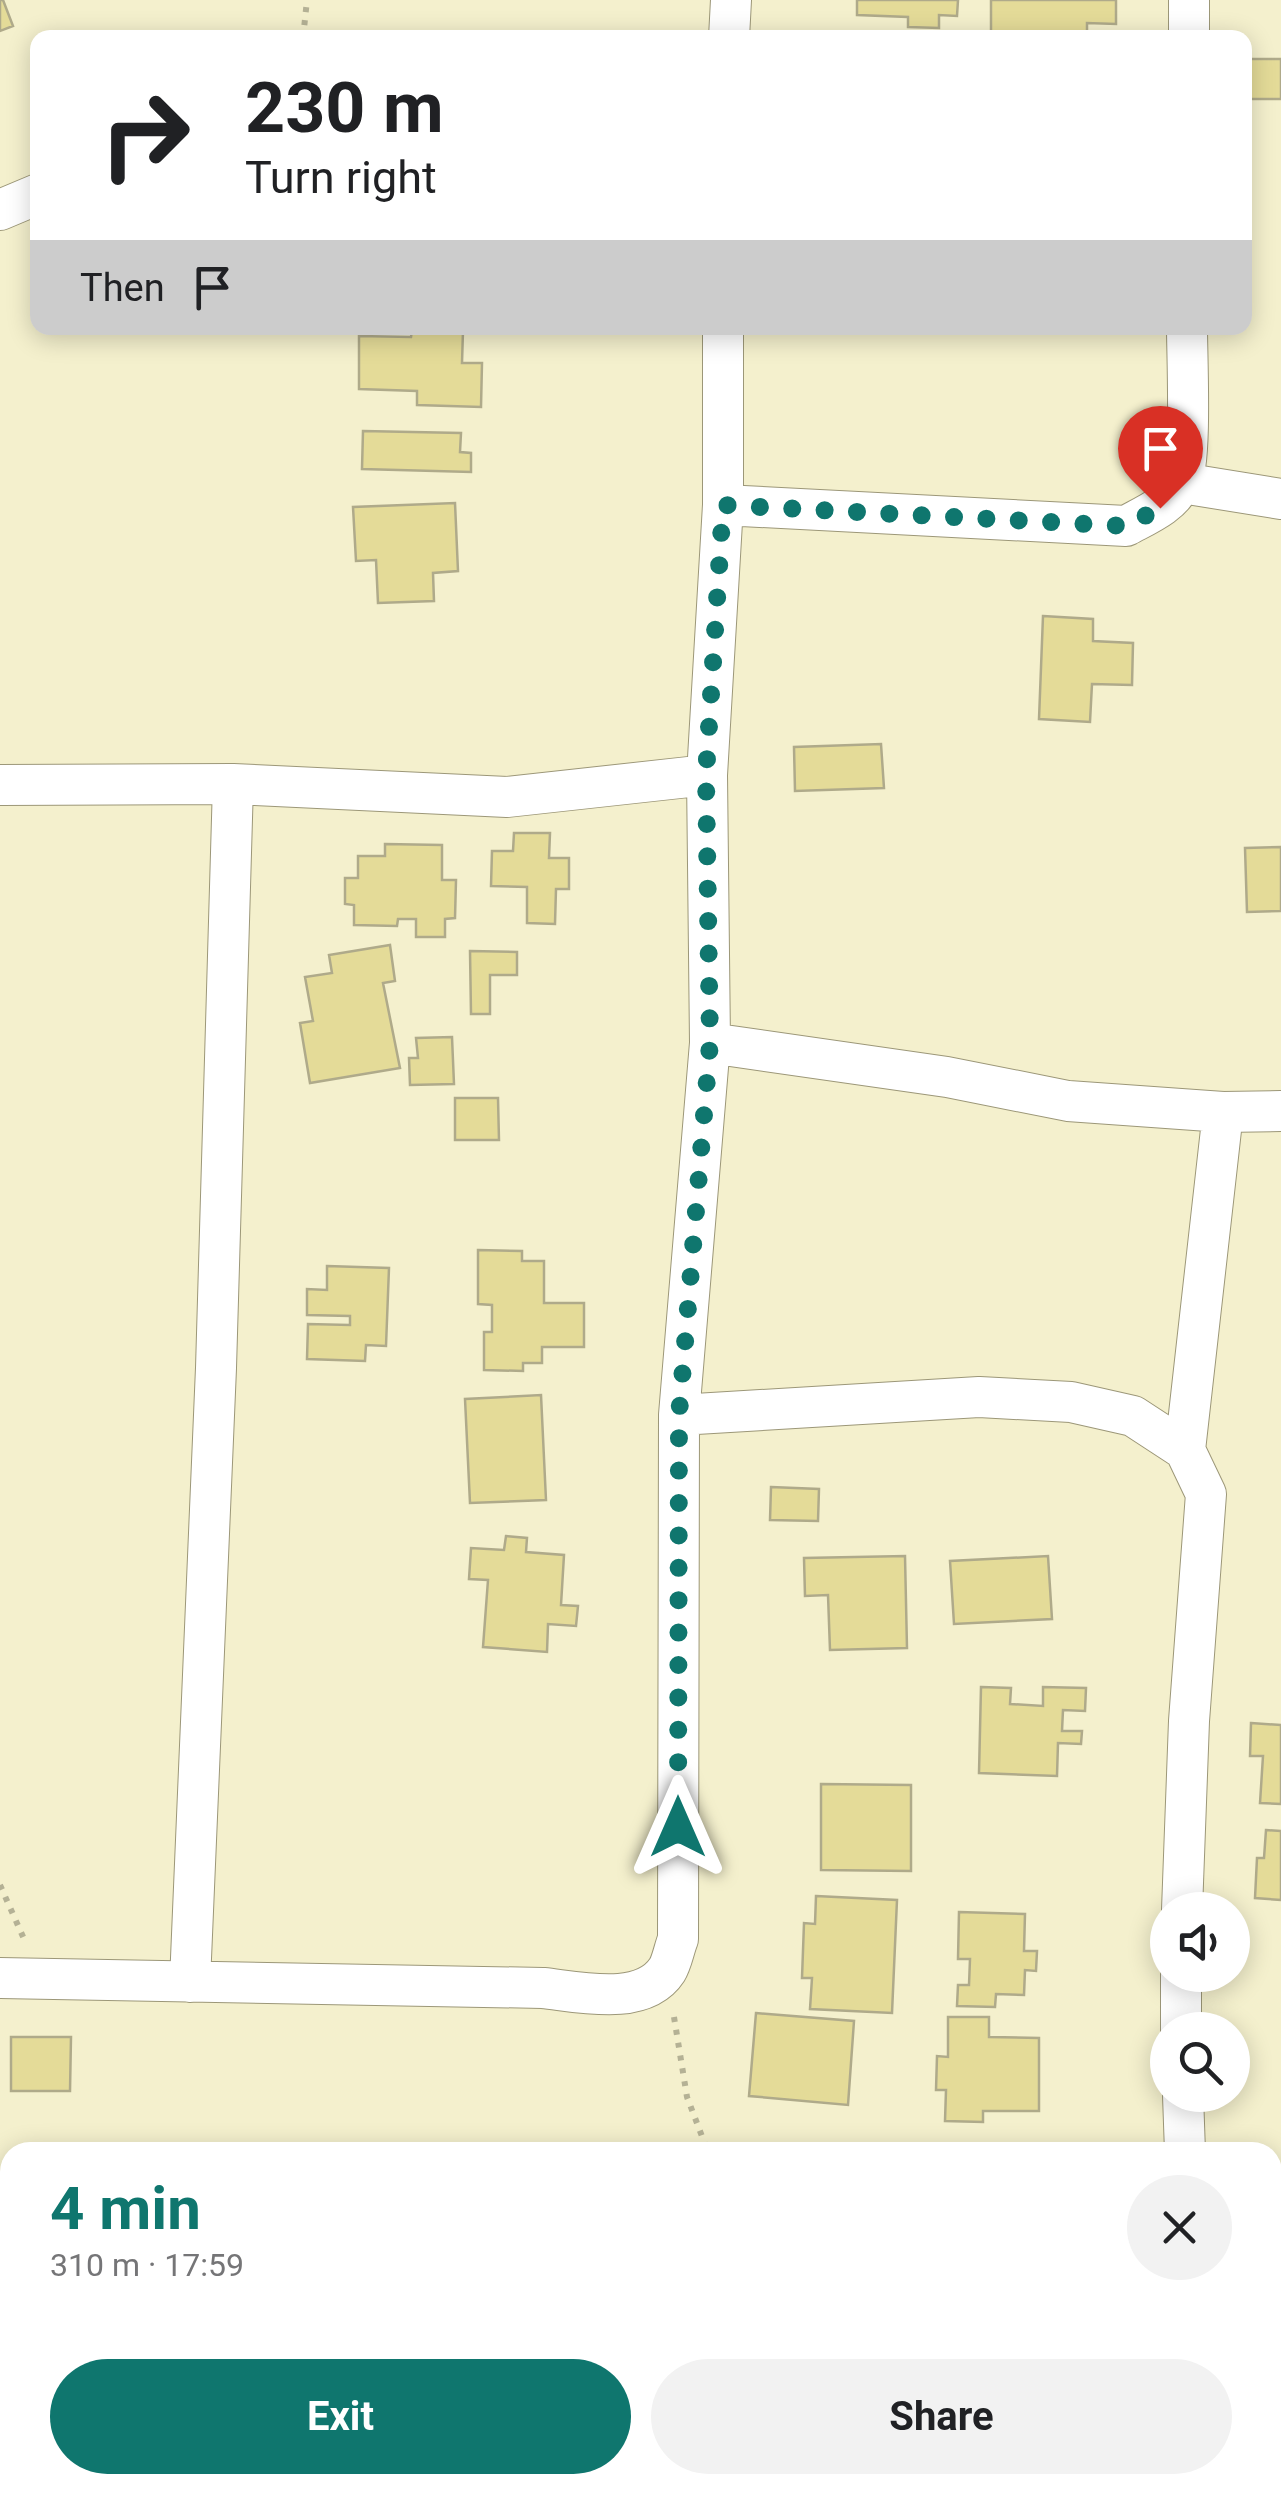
<!DOCTYPE html>
<html lang="en">
<head>
<meta charset="utf-8">
<style>
  body { margin:0; font-family:Roboto,sans-serif; background:#f2f2f2; color:#202124; height:100vh; display:flex; flex-direction:column; font-size:38px; white-space:nowrap }
  * { box-sizing:border-box; margin:0 }
  p { font-size:32px; color:#757577 }
  .icon { flex:none; width:55px; height:55px; fill:none; stroke:currentColor; stroke-width:2; stroke-linecap:round; stroke-linejoin:round }
  .map { position:relative; flex:1; overflow:hidden }
  .drawer { position:absolute; left:0px; top:2142px; width:1282px; height:352px; display:flex; flex-direction:column; background:#fff; border-radius:30px 30px 0 0; box-shadow:0 5px 25px #0003 }
  .drawer>* { flex:none }
  .hud { position:absolute; left:30px; top:30px; width:1222px; height:305px; border-radius:20px; box-shadow:0 5px 25px #0003; background:#fff; color:#202124; overflow:hidden }
  .controls { position:absolute; left:1150px; top:1892px; display:grid; gap:20px }
  .controls a { display:grid; place-items:center; width:100px; height:100px; border-radius:50%; background:#fff; box-shadow:0 5px 25px #0003; font-size:50px }
  .pin { position:absolute; display:grid; place-items:center; width:85px; height:85px; color:#fff; margin:-102px -42px; border-radius:50% 50% 50% 0; rotate:-45deg; box-shadow:0 0 10px #0007 }
  .pin .icon { rotate:45deg }
  .me { position:absolute; width:110px; margin:-55px; rotate:0deg; stroke-linejoin:round; filter:drop-shadow(0 0 8px #0008) }
  .turn { display:flex; align-items:center; gap:35px; height:210px; padding:0 50px; font-size:45px }
  .turn .icon { width:130px; height:130px; stroke-width:2.5 }
  .turn b { display:block; font-size:70px; line-height:85px }
  .then { display:flex; align-items:center; height:95px; padding:0 50px; background:#0003; gap:20px; font-size:38px }
  .round { display:grid; place-items:center; flex:none; width:105px; height:105px; border-radius:52px; background:#f2f2f2 }
  .headline { display:flex; align-items:center; justify-content:space-between; height:170px; padding:0 50px }
  h1 { font-size:60px; font-weight:700; line-height:75px; color:#0f766e }
  .primary-button { display:flex; gap:20px; margin-top:auto; padding:20px 50px }
  .primary-button a { flex:1; height:115px; border-radius:60px; background:#0f766e; color:#fff; font-size:40px; font-weight:700; line-height:115px; text-align:center }
  .primary-button a+a { background:#f2f2f2; color:#202124 }
  .map>svg:first-child { display:block }
</style>
</head>
<body>
<div class="map">
<svg width="1281" height="2494" viewBox="0 0 1281 2494">
  <rect width="100%" height="100%" fill="#f4f0cd"/>
  <path fill="#e4db98" stroke="#afaa8a" stroke-width="2.5" d="M0 0H3L13 26 0 31Z
    M857 0H958L957 16 939 15V28L908 27V17L857 15Z
    M991 0H1116V24L1087 23V38H991Z
    M1245 59H1281V99H1245Z
    M412 330 463 331 462 363H482L481 407 417 405V391L359 389V336L411 337Z
    M363 431 461 433 460 452 471 453V472L362 469Z
    M455 503 458 571 433 573 434 601 378 603 376 560 356 561 353 507Z
    M1043 616 1093 619V641L1133 643 1132 685 1092 684 1090 722 1039 719Z
    M881 744 884 788 795 791 794 747Z
    M514 833H550L549 858H569V889H556L555 924 527 923V887L491 886 492 851H513Z
    M385 844 442 845V880H456L455 918 445 919V937H416V919H398L397 926 354 925V905L345 904V878H358V856H385Z
    M1281 847V911L1247 912 1245 848Z
    M390 945 395 981 383 983 400 1068 310 1083 300 1023 313 1021 305 977 332 973 329 955Z
    M470 951 517 952V975H490V1014H471Z
    M452 1037 454 1084 410 1085 409 1058H418L416 1038Z
    M455 1098H498L499 1140H455Z
    M478 1250 522 1251V1261H544V1303H584V1347H542V1363H523V1371L484 1370V1332H492V1305L478 1304Z
    M327 1266 389 1268 386 1346 366 1345 365 1361 307 1359 308 1324 350 1325V1316L307 1315V1289L327 1290Z
    M541 1395 546 1500 470 1503 465 1399Z
    M771 1487 819 1489 818 1521 770 1520Z
    M506 1536 527 1538 526 1552 564 1555 561 1605 578 1606 576 1626 548 1624 547 1652 483 1647 488 1580 469 1579 471 1548 504 1550Z
    M905 1556 907 1648 830 1650 828 1595 805 1596 804 1558Z
    M1048 1556 1052 1619 954 1624 950 1561Z
    M981 1687 1011 1688 1010 1704 1043 1706V1687L1086 1688 1085 1711 1063 1710 1062 1731H1082L1081 1744 1058 1743 1057 1776 979 1773Z
    M1251 1723 1281 1725V1804L1260 1803 1263 1756H1250Z
    M821 1784 911 1785V1871L821 1870Z
    M1266 1830 1281 1831V1900L1255 1898 1257 1858H1264Z
    M816 1896 897 1900 892 2013 810 2009 812 1978H802L804 1923 815 1924Z
    M959 1912 1025 1914 1024 1951H1037L1036 1971 1025 1970 1024 1995 996 1994 995 2007 957 2006 958 1985H969L970 1959H958Z
    M756 2013 854 2021 848 2105 749 2096Z
    M948 2017H989V2037L1039 2038V2111H983V2122L945 2121 946 2090H936L937 2056 948 2057Z
    M11 2037H71L70 2091H11Z
    M1272 2424H1281V2494H1245V2488L1222 2487 1272 2485Z
    M130 2485H240V2494H129Z"/>
  <g fill="none" stroke-linecap="round" stroke-linejoin="round">
    <defs>
      <path id="minor" d="M729 38 731 0
        M1189 38V0
        M0 210 38 194
        M1182 483 1281 499
        M723 505 1126 526C1146 515 1171 505 1181 484 1192 463 1187 357 1187 328
        M0 785 233 784 507 797 707 775
        M710 1043 947 1077 1068 1101 1223 1112 1281 1111
        M679 1415 979 1397 1071 1402 1133 1416 1185 1450 1206 1494 1189 1721 1182 1910
        M1185 1450 1223 1112
        M0 1978 543 1988C580 1992 643 2007 667 1970 672 1962 674 1949 678 1939L679 1415 710 1043 707 775 723 505V328
        M190 1982 216 1368 233 784
        M1181 2030V1975
        M1183 2095 1185 2152
        M1272 2289H1281
        M723 2494 731 2485"/>
    </defs>
    <use href="#minor" stroke="#9c9778" stroke-width="42"/>
    <path stroke="#b4b195" stroke-width="6" stroke-dasharray="5 8" stroke-linecap="butt" d="M303 38 307 0
      M0 1885 24 1939
      M674 2017 687 2097 708 2152
      M1125 2494 1126 2485"/>
    <use href="#minor" stroke="#fff" stroke-width="40"/>
  </g>
  <g fill="none" stroke-linecap="round" stroke-linejoin="round">
    <path stroke="#0f766e" stroke-width="18" stroke-dasharray="0 32.4" d="M678 1827 679 1415 710 1043 706 774 723 505 1126 526 1160 508"/>
  </g>
</svg>
<div class="controls">
<a><svg class="icon" aria-label="sound" viewBox="0 0 24 24"><path d="M4 9h4l5-4v14l-5-4H4zM17 9q2 3 0 6"/></svg></a>
<a><svg class="icon" aria-label="search" viewBox="0 0 24 24"><circle cx="10" cy="10" r="6"/><path d="M15 15l6 6"/></svg></a>
</div>
<div class="pin" style="left:1160px;top:508px;background:#d93025"><svg class="icon" aria-label="arrive" viewBox="0 0 24 24"><path d="M6 21V4h12l-3 4 3 4H6"/></svg></div>
<svg class="me" style="left:678px;top:1827px" viewBox="-20 -20 40 40"><path d="M0-17L14 15 0 8-14 15z" fill="#0f766e" stroke="#fff" stroke-width="4"/></svg>
<div class="hud">
<div class="turn"><svg class="icon" aria-label="right" viewBox="0 0 24 24"><path d="M7 20v-9h11M14 6l5 5-5 5"/></svg><div><b>230 m</b>Turn right</div></div>
<div class="then">Then<svg class="icon" aria-label="arrive" viewBox="0 0 24 24"><path d="M6 21V4h12l-3 4 3 4H6"/></svg></div>
</div>
<section class="drawer">
<div class="headline"><div><h1>4 min</h1><p>310 m · 17:59</p></div><a class="round"><svg class="icon" aria-label="close" viewBox="0 0 24 24"><path d="M6 6l12 12M18 6L6 18"/></svg></a></div>
<div class="primary-button"><a>Exit</a><a>Share</a></div>
</section>
</div>
</body>
</html>
